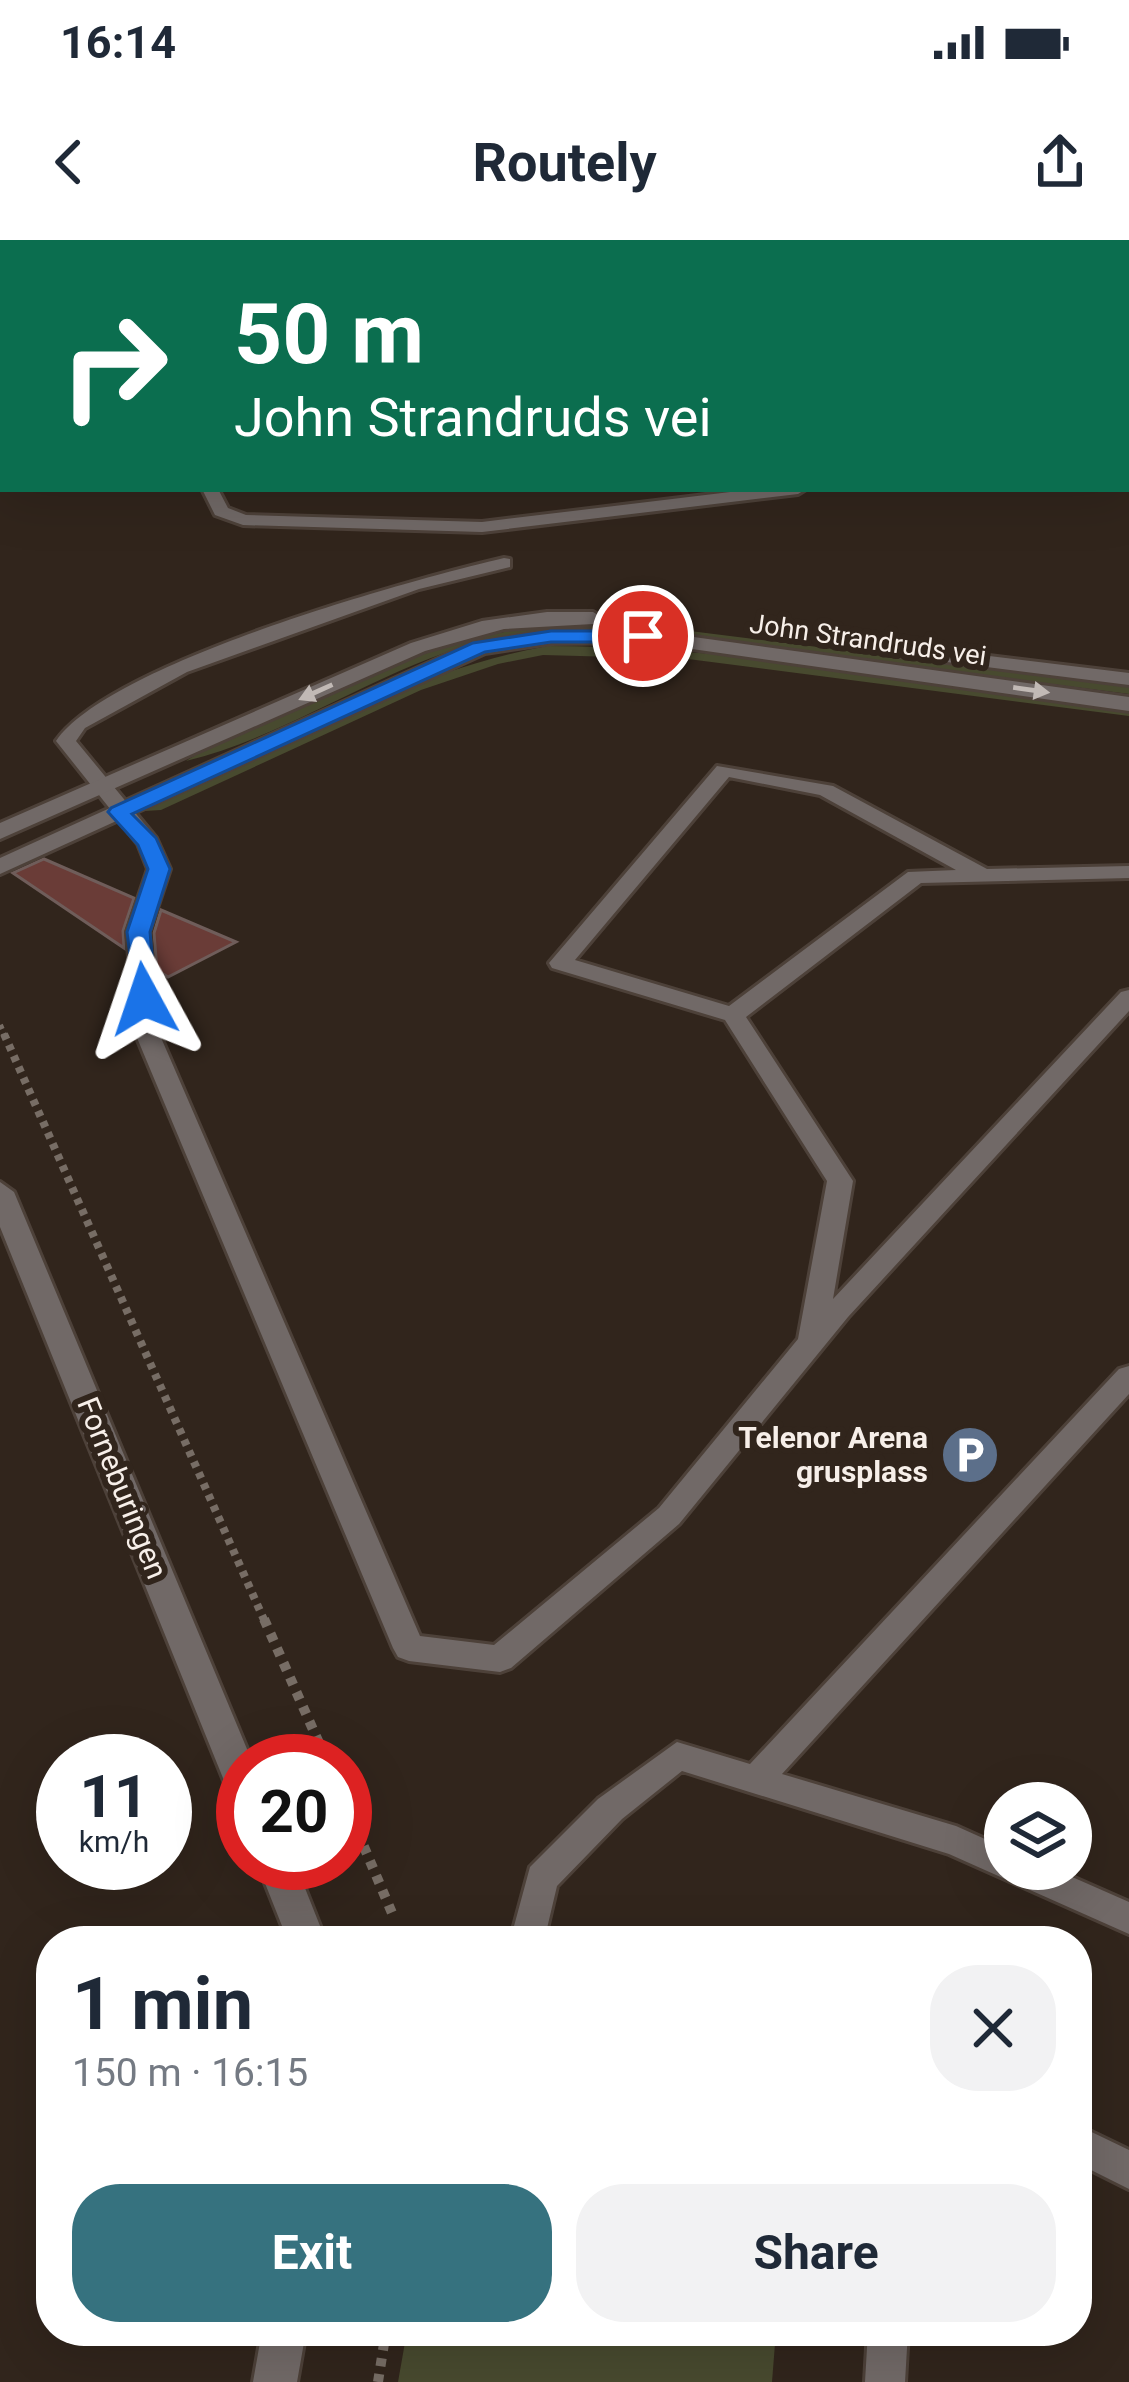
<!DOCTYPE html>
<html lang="en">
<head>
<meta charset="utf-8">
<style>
  body { margin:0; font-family:Roboto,sans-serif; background:#f2f2f3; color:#1f2937; height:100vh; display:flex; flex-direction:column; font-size:45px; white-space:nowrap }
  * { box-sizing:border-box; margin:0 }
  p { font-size:39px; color:#747a83 }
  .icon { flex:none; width:66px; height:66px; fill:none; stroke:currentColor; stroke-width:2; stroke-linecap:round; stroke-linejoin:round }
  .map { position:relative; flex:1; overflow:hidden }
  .details { position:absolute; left:36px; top:1686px; width:1056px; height:420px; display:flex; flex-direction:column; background:#fff; border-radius:48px; box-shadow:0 12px 48px #0002 }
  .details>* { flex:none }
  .guide { position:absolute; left:0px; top:0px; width:1131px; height:252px; box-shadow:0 12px 48px #0002; background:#0b6e4f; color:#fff; overflow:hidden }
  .controls { position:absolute; left:984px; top:1542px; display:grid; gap:24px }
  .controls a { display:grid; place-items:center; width:108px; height:108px; border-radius:50%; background:#fff; box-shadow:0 12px 48px #0002; font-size:60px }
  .speed { position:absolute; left:36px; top:1494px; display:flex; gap:24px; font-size:60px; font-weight:700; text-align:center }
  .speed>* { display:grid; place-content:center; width:156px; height:156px; border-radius:50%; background:#fff; box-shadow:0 12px 48px #0002; line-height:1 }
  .speed small { font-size:30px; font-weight:400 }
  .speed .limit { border:18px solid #d22; background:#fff; color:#111 }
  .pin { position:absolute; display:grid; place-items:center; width:102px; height:102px; color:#fff; margin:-51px; border:6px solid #fff; border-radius:50%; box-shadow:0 3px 12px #0007 }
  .me { position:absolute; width:132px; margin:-66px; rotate:355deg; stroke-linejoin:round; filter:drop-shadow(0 0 9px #0008) }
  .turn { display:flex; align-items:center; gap:42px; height:252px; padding:0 36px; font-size:54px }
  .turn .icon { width:156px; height:156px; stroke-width:2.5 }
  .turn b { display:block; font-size:84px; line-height:102px }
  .round { display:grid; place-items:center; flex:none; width:126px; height:126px; border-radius:48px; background:#f2f2f3 }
  .overview { display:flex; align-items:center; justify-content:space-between; height:204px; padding:0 36px }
  h1 { font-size:72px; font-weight:700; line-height:90px }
  .primary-button { display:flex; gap:24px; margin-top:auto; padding:24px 36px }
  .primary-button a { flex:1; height:138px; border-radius:48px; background:#36727f; color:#fff; font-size:48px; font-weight:700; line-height:138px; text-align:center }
  .primary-button a+a { background:#f2f2f3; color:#1f2937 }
  .status { display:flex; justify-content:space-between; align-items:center; height:84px; padding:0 60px; background:#fff; direction:ltr }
  .status svg { height:33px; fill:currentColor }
  header { display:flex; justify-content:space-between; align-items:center; height:156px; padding:0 36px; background:#fff; font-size:54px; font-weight:700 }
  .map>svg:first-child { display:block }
</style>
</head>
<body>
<div class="status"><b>16:14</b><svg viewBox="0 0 49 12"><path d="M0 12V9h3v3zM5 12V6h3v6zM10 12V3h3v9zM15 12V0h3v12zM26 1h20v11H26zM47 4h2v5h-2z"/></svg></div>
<header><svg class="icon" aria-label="back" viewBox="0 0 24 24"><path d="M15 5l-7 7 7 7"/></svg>Routely<svg class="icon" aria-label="share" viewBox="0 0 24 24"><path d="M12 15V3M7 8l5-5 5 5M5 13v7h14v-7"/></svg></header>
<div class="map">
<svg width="1129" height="2142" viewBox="0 0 1129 2142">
  <rect width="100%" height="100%" fill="#31251c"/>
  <path fill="#484a2f" d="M0 0H316L319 3H3L0 106Z
    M575 383 682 390 1129 446V454C1017 440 905 425 793 411 695 398 590 377 492 399 384 424 293 495 186 521 216 500 252 487 285 472 380 429 470 388 575 383Z
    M547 406C742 407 936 442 1129 467V476L688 419 543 415 498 424 421 450 161 570 145 571 157 558C284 501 410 432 547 406Z
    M407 2091H776L772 2142H398Z"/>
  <path fill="#6a3c37" stroke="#6f5d5a" stroke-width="3" d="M44 619 134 658 123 691 124 708 13 633Z
    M161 670 236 702 168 737 157 730 154 693Z"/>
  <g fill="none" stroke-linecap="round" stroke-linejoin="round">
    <defs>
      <path id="service" d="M429 0H450L452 3H431Z
        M567 0H596L565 3Z
        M642 0H661L663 3H644Z
        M1128 161H1129V171H1128Z
        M0 201H3V211H0Z
        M1128 207H1129V217H1128Z
        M202 249H218L228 268 246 275 482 282 755 249H806L798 254 482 292 243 285 215 275Z
        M504 318 510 319V327L419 349 187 432 85 488 76 501 156 598 170 629 149 692 159 793 420 1396 494 1405 659 1268 798 1099 827 941 725 780 552 728 549 723 717 526 833 546 987 629 1129 626V638L921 643 746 777 853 941 833 1059 1121 752 1129 750V771L848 1077 679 1284 511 1428 500 1432 409 1421 398 1417 393 1408 135 793 127 692 148 629 138 604 56 501C110 423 406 341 504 318ZM729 537 820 555 956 630 908 632 729 766 575 720Z
        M1129 1126V1154L782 1534 956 1586 1005 1608V1629H1054L1129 1662V1694L949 1614 682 1531 622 1579 557 1646 544 1701H510L530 1627 598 1559 677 1502 750 1524 1119 1129Z
        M1077 1885 1129 1910V1949L1077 1923Z
        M868 2091H908L905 2142H865Z"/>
      <path id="minor" d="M683 0H708L681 3Z
        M3 106V116L0 117V107Z"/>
      <path id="tertiary" d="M547 372H593L603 378 593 384 504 389 425 411 0 599V583L411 403 482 381Z
        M643 390 1129 457V471L643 402 551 403 485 413 0 634V618L473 403 551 391Z
        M891 404 1129 433V445L884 414V406Z
        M0 942 14 952 252 1521H243V1559L230 1554 225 1543 0 987Z
        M257 1623H295L326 1701H288Z
        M262 2091H306L297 2142H253Z"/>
    </defs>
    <use href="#service" stroke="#4d4139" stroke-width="6"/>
    <use href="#minor" stroke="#4d4139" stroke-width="6"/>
    <use href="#tertiary" stroke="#4d4139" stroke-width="6"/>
    <path stroke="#776d65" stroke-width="6" stroke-dasharray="4.5 4.5" stroke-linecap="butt" d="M0 785 5 797"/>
    <path stroke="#776d65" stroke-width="8" stroke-dasharray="6 6" stroke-linecap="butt" d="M4 794 265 1382"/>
    <path stroke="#776d65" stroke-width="10" stroke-dasharray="8 8" stroke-linecap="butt" d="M264 1379 327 1521
      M345 1562 392 1673
      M378 2142 386 2091"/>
    <use href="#service" fill="#716967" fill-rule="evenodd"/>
    <use href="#minor" fill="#716967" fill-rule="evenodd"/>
    <use href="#tertiary" fill="#716967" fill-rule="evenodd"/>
  </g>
  <defs><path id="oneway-solid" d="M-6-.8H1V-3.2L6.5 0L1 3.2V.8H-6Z" transform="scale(3)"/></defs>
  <g fill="#c1b9b5">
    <use href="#oneway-solid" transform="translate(1031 450) rotate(8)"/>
    <use href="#oneway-solid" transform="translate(316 452) rotate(156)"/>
  </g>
  <path fill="#1a73e8" stroke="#114b97" stroke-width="3" d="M551 391H643L652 396 643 402H551L485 412 132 574 156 598 170 629 150 692 156 759 144 767 136 764 127 692 148 629 138 605 108 572 111 568 473 403Z"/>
  <defs>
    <symbol id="parking-disc" viewBox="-11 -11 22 22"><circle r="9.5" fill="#5c6f8a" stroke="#31251c"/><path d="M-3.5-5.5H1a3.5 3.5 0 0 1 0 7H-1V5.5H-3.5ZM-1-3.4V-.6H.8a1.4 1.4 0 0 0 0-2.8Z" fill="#fff"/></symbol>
  </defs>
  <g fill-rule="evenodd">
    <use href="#parking-disc" x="937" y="1182" width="66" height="66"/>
  </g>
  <g text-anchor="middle" stroke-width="12" stroke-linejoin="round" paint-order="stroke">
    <g font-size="27" fill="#f7efe9" stroke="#31251c">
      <text transform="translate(868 400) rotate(8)" y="9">John Strandruds vei</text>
    </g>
    <g font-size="30" font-weight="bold" fill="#f7efe9" stroke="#31251c" text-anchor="end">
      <text x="928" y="1208">Telenor Arena<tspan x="928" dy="34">grusplass</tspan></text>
    </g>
    <g font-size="30" fill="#f7efe9" stroke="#31251c">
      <text transform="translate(122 1248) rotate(68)" y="10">Forneburingen</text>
    </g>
  </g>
</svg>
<div class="controls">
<a><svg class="icon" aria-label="layers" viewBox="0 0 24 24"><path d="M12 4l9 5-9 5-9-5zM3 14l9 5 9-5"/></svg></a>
</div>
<div class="speed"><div>11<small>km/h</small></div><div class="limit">20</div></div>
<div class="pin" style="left:643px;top:396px;background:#d93025"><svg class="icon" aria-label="arrive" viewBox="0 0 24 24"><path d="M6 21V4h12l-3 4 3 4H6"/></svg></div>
<svg class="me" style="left:144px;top:759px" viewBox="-20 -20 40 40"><path d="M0-17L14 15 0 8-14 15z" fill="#1a73e8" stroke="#fff" stroke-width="4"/></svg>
<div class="guide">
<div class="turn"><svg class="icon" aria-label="right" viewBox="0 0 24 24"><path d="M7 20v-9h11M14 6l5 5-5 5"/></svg><div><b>50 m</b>John Strandruds vei</div></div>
</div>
<section class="details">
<div class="overview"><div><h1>1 min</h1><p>150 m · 16:15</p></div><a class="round"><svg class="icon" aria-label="close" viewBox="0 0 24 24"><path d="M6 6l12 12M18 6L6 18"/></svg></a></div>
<div class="primary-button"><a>Exit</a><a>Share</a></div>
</section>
</div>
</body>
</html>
